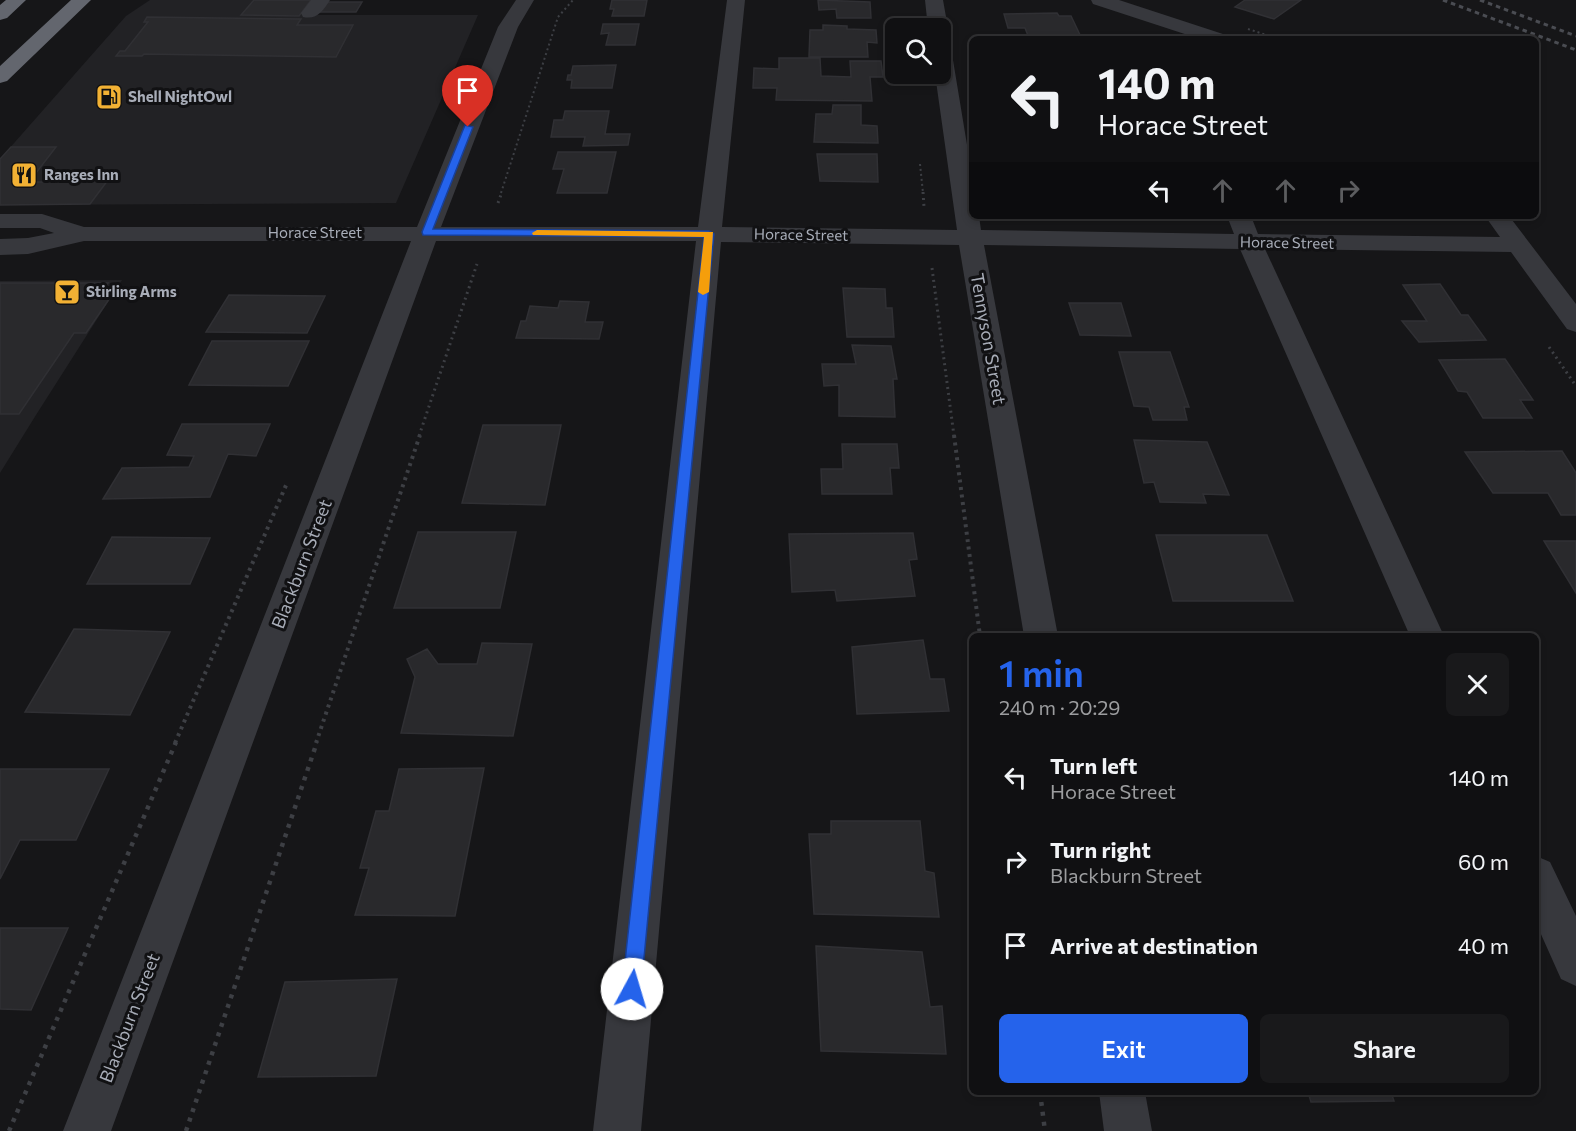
<!DOCTYPE html>
<html lang="en">
<head>
<meta charset="utf-8">
<style>
  body { margin:0; font-family:Commissioner,sans-serif; background:#19191b; color:#f1f3f6; height:100vh; display:flex; flex-direction:column; font-size:22px; white-space:nowrap }
  * { box-sizing:border-box; margin:0 }
  p { font-size:20px; color:#9c9d9f }
  .icon { flex:none; width:33px; height:33px; fill:none; stroke:currentColor; stroke-width:2; stroke-linecap:round; stroke-linejoin:round }
  .map { position:relative; flex:1; overflow:hidden }
  .drawer { position:absolute; left:969px; top:633px; width:570px; height:462px; display:flex; flex-direction:column; background:#101012; border-radius:9px; box-shadow:0 3px 9px #0003,0 0 0 2px #303032 }
  .drawer>* { flex:none }
  .banner { position:absolute; left:969px; top:36px; width:570px; height:183px; border-radius:9px; box-shadow:0 3px 9px #0003,0 0 0 2px #303032; background:#101012; color:#f1f3f6; overflow:hidden }
  .fabs { position:absolute; left:885px; top:18px; display:grid; gap:12px }
  .fabs a { display:grid; place-items:center; width:66px; height:66px; border-radius:9px; background:#101012; box-shadow:0 3px 9px #0003,0 0 0 2px #303032; font-size:30px }
  .pin { position:absolute; display:grid; place-items:center; width:51px; height:51px; color:#fff; margin:-62px -26px; border-radius:50% 50% 50% 0; rotate:-45deg; box-shadow:0 0 6px #0007 }
  .pin .icon { rotate:45deg }
  .me { position:absolute; width:66px; margin:-33px; rotate:6deg; stroke-linejoin:round; filter:drop-shadow(0 0 4px #0008) }
  .turn { display:flex; align-items:center; gap:21px; height:126px; padding:0 30px; font-size:27px }
  .turn .icon { width:78px; height:78px; stroke-width:2.5 }
  .turn b { display:block; font-size:42px; line-height:51px }
  .lanes { display:flex; align-items:center; height:57px; padding:0 30px; background:#0003; justify-content:center; gap:30px; direction:ltr }
  .lanes .off { opacity:.35 }
  .round { display:grid; place-items:center; flex:none; width:63px; height:63px; border-radius:9px; background:#19191b }
  .summary { display:flex; align-items:center; justify-content:space-between; height:102px; padding:0 30px }
  h1 { font-size:36px; font-weight:600; line-height:45px; color:#2563eb }
  .primary-button { display:flex; gap:12px; margin-top:auto; padding:12px 30px }
  .primary-button a { flex:1; height:69px; border-radius:9px; background:#2563eb; color:#fff; font-size:24px; font-weight:600; line-height:69px; text-align:center }
  .primary-button a+a { background:#19191b; color:#f1f3f6 }
  ul { padding:0; list-style:none }
  li { display:flex; align-items:center; gap:18px; height:84px; padding:0 30px }
  li div { flex:1 }
  li b { display:block; font-size:22px }
  li em { font-style:normal }
  .map>svg:first-child { display:block }
</style>
</head>
<body>
<div class="map">
<svg width="1576" height="1131" viewBox="0 0 1576 1131">
  <rect width="100%" height="100%" fill="#161618"/>
  <path fill="#222225" d="M150 0H315L303 15H478L396 203 0 205V159L126 16Z
    M122 280 36 415 0 473V281Z"/>
  <path fill="#29292c" stroke="#303034" stroke-width="1.5" d="M254 0H311L299 16 241 15Z
    M612 0H647L644 16H612L614 9H610Z
    M818 0 870 2 871 18H837L836 9 819 10Z
    M1245 0H1301L1274 19 1235 7Z
    M325 2H362L356 12H320Z
    M1057 13 1059 16H1071L1081 37 1029 38 1025 28H1008L1004 14Z
    M147 17 301 19 297 25H353L336 57 144 54 142 56H116L120 51H125L148 22H144Z
    M603 24H639L635 45H606L609 33 601 34Z
    M823 25 847 26V29L876 30 877 43 867 42 868 57H809L810 30H823Z
    M779 58H820L821 76 851 77 850 61H881L883 77H870L872 101 776 100 777 88H753L754 68 779 69Z
    M616 65 612 88H571L572 80H567L568 75H571L573 66Z
    M833 105H861V125L877 126 878 143 814 142 816 114H832Z
    M565 111H609L605 134H630L628 145 583 146 585 137H551L554 120H563Z
    M11 147H56L29 182H45L50 176H111L90 204 0 205V159Z
    M558 152H616L607 193H557L564 169H553Z
    M817 154H877L878 182 820 181Z
    M0 283H108L99 295H112L86 333H74L19 414H0Z
    M1440 284 1461 315H1468L1486 340 1419 342 1402 321H1427L1403 285Z
    M843 288 885 289 886 308H892L894 337H847Z
    M229 295 325 296 307 333 206 332Z
    M560 301 589 302 585 322H603L599 339 516 338 521 321H526L530 306 558 308Z
    M1069 303H1121L1131 336 1080 335Z
    M212 341H309L288 386 189 385Z
    M852 345 891 346 897 379H893L895 417 839 416V385L824 386 822 364H856Z
    M1119 352H1170L1189 407H1184L1187 420H1153L1149 407 1134 406Z
    M1505 359 1533 400H1520L1532 418H1483L1467 392 1458 391 1439 360Z
    M182 424H270L256 456 228 454 210 497 103 499 122 468 189 467 194 456 167 455Z
    M483 425H561L545 505 462 503Z
    M1134 440 1207 442 1229 495 1203 494 1206 503 1160 502 1154 482 1144 483Z
    M842 444H897L899 468H890L892 494H822L821 469H843Z
    M1562 451 1576 473V515H1561L1548 493H1493L1465 452Z
    M418 532H516L500 608H394Z
    M913 533 917 559 909 560 915 596 837 601 835 590 792 592 789 534Z
    M1156 535H1267L1293 601H1173Z
    M112 537 210 538 190 584H87Z
    M1544 541H1576V593Z
    M74 629 170 632 130 715 25 712Z
    M923 640 930 679H944L949 711 857 714 852 647Z
    M482 643 532 644 513 736 401 733 415 677 407 659 427 649 438 664H477Z
    M484 768 455 916 355 915 369 868H360L376 811H389L399 769Z
    M0 769H109L76 840H20L0 879Z
    M831 821H920L925 871 934 873 939 917 814 914 809 834H831Z
    M0 928H68L31 1010 0 1009Z
    M816 946 922 952 930 1007 942 1006 946 1054 821 1051Z
    M397 979 376 1076 258 1077 285 982Z
    M1308 1092H1391L1394 1101 1311 1102Z"/>
  <g fill="none" stroke-linecap="round" stroke-linejoin="round">
    <path stroke="#3d3f44" stroke-width="2" stroke-dasharray="2 3" stroke-linecap="butt" d="M1248 29 1279 39
      M920 164 923 193
      M501 193 558 17 573 0"/>
    <path stroke="#3d3f44" stroke-width="3" stroke-dasharray="2 4" stroke-linecap="butt" d="M923 192 924 207
      M498 203 502 192
      M932 268 954 436
      M1549 347 1576 386
      M419 436 477 264"/>
    <path stroke="#3d3f44" stroke-width="4" stroke-dasharray="3 4.5" stroke-linecap="butt" d="M954 435 980 636
      M175 743 287 483
      M316 743 420 435"/>
    <path stroke="#3d3f44" stroke-width="4.5" stroke-dasharray="4 6" stroke-linecap="butt" d="M1040 1092 1045 1131
      M9 1131 176 742
      M186 1131 317 742"/>
    <path fill="#37383d" fill-rule="evenodd" d="M311 0H330C323 11 317 20 303 17L301 13Z
      M516 0H534L518 27 441 227H698L727 0H745L722 227 957 230 935 74H940V36L947 38 950 42 972 175V216H979L981 230 1234 234 1227 216H1251L1258 234 1500 237 1485 216H1509L1576 304V332L1567 329 1511 252 1265 249 1444 636H1410L1240 249 984 245 1058 636H1024L959 245 721 242 641 1131H593L696 241H436L111 1131H63L411 241H84L28 254 0 255V239L28 238 54 233 40 228H0V214H42L84 227H417L498 27Z
      M925 0H943L948 28 945 32 940 33V28H928Z
      M1091 0H1119L1226 35 1229 39H1200L1093 4Z
      M1536 856 1550 862 1576 916V986L1561 979 1536 923Z
      M1099 1092H1145L1152 1131H1104Z"/>
    <path fill="#63666e" fill-rule="evenodd" d="M6 0H26L7 18 0 20V5Z
      M71 0H91L7 81 0 83V66Z"/>
    <path stroke="#4a4c52" stroke-width="3" stroke-dasharray="4.5 4" stroke-linecap="butt" d="M1443 0 1576 50
      M1480 0 1576 36"/>
  </g>
  <path fill="#2563eb" stroke="#184099" stroke-width="1.5" d="M465 125 473 127 433 229 709 231 714 234 641 989 638 996 632 998 625 996 622 989 704 237 423 235 422 232Z"/>
  <path fill="#f59e0b" d="M537 230 713 232 709 292 703 295 698 292 704 237 533 235 532 233Z"/>
  <defs>
    <symbol id="fuel-square" viewBox="-11 -11 22 22"><rect x="-9" y="-9" width="18" height="18" rx="4" fill="#f2b134" stroke="#111113"/><path d="M-5.5-6h7V0h2V4h1.3V-2.5L3-4.5l.8-.8L6-3V5H2.5V1h-1V6h-7ZM-4.2-4.7v3.2H.2V-4.7Z" fill="#111"/></symbol>
    <symbol id="restaurant-square" viewBox="-11 -11 22 22"><rect x="-9" y="-9" width="18" height="18" rx="4" fill="#f2b134" stroke="#111113"/><path d="M-5-6h1v4h1v-4h1v4h1v-4h1v5L-1.5 .5V6h-2V.5L-5-1ZM5-6V6H3V1.5H1.5Q1.5-4 5-6Z" fill="#111"/></symbol>
    <symbol id="bar-square" viewBox="-11 -11 22 22"><rect x="-9" y="-9" width="18" height="18" rx="4" fill="#f2b134" stroke="#111113"/><path d="M-6-5H6L.8 .8V4.5H3.5V6h-7V4.5H-.8V.8Z" fill="#111"/></symbol>
  </defs>
  <g fill-rule="evenodd">
    <use href="#fuel-square" x="94" y="82" width="30" height="30"/>
    <use href="#restaurant-square" x="9" y="160" width="30" height="30"/>
    <use href="#bar-square" x="52" y="277" width="30" height="30"/>
  </g>
  <g text-anchor="middle" stroke-width="6" stroke-linejoin="round" paint-order="stroke">
    <g font-size="15" font-weight="bold" fill="#a8adb8" stroke="#111113" text-anchor="start">
      <text x="128" y="102">Shell NightOwl</text>
      <text x="44" y="180">Ranges Inn</text>
      <text x="86" y="297">Stirling Arms</text>
    </g>
    <g font-size="15" fill="#a8adb8" stroke="#111113">
      <text x="315" y="238">Horace Street</text>
      <text transform="translate(801 235) rotate(1)" y="5">Horace Street</text>
      <text transform="translate(1287 243) rotate(1)" y="5">Horace Street</text>
    </g>
    <g font-size="18" fill="#a8adb8" stroke="#111113">
      <text transform="translate(988 339) rotate(80)" y="6">Tennyson Street</text>
      <text transform="translate(302 564) rotate(-69)" y="6">Blackburn Street</text>
      <text transform="translate(130 1018) rotate(-69)" y="6">Blackburn Street</text>
    </g>
  </g>
</svg>
<div class="fabs">
<a><svg class="icon" aria-label="search" viewBox="0 0 24 24"><circle cx="10" cy="10" r="6"/><path d="M15 15l6 6"/></svg></a>
</div>
<div class="pin" style="left:468px;top:127px;background:#d93025"><svg class="icon" aria-label="arrive" viewBox="0 0 24 24"><path d="M6 21V4h12l-3 4 3 4H6"/></svg></div>
<svg class="me" style="left:632px;top:989px" viewBox="-20 -20 40 40"><circle r="19" fill="#fff"/><path d="M0-13L10 11 0 6-10 11z" fill="#2563eb"/></svg>
<div class="banner">
<div class="turn"><svg class="icon" aria-label="left" viewBox="0 0 24 24"><path d="M17 20v-9H6M10 6l-5 5 5 5"/></svg><div><b>140 m</b>Horace Street</div></div>
<div class="lanes"><svg class="icon" aria-label="left" viewBox="0 0 24 24"><path d="M17 20v-9H6M10 6l-5 5 5 5"/></svg><svg class="icon off" aria-label="ahead" viewBox="0 0 24 24"><path d="M12 20V5M6 11l6-6 6 6"/></svg><svg class="icon off" aria-label="ahead" viewBox="0 0 24 24"><path d="M12 20V5M6 11l6-6 6 6"/></svg><svg class="icon off" aria-label="right" viewBox="0 0 24 24"><path d="M7 20v-9h11M14 6l5 5-5 5"/></svg></div>
</div>
<section class="drawer">
<div class="summary"><div><h1>1 min</h1><p>240 m · 20:29</p></div><a class="round"><svg class="icon" aria-label="close" viewBox="0 0 24 24"><path d="M6 6l12 12M18 6L6 18"/></svg></a></div>
<ul>
<li><svg class="icon" aria-label="left" viewBox="0 0 24 24"><path d="M17 20v-9H6M10 6l-5 5 5 5"/></svg><div><b>Turn left</b><p>Horace Street</p></div><em>140 m</em></li>
<li><svg class="icon" aria-label="right" viewBox="0 0 24 24"><path d="M7 20v-9h11M14 6l5 5-5 5"/></svg><div><b>Turn right</b><p>Blackburn Street</p></div><em>60 m</em></li>
<li><svg class="icon" aria-label="arrive" viewBox="0 0 24 24"><path d="M6 21V4h12l-3 4 3 4H6"/></svg><div><b>Arrive at destination</b></div><em>40 m</em></li>
</ul>
<div class="primary-button"><a>Exit</a><a>Share</a></div>
</section>
</div>
</body>
</html>
